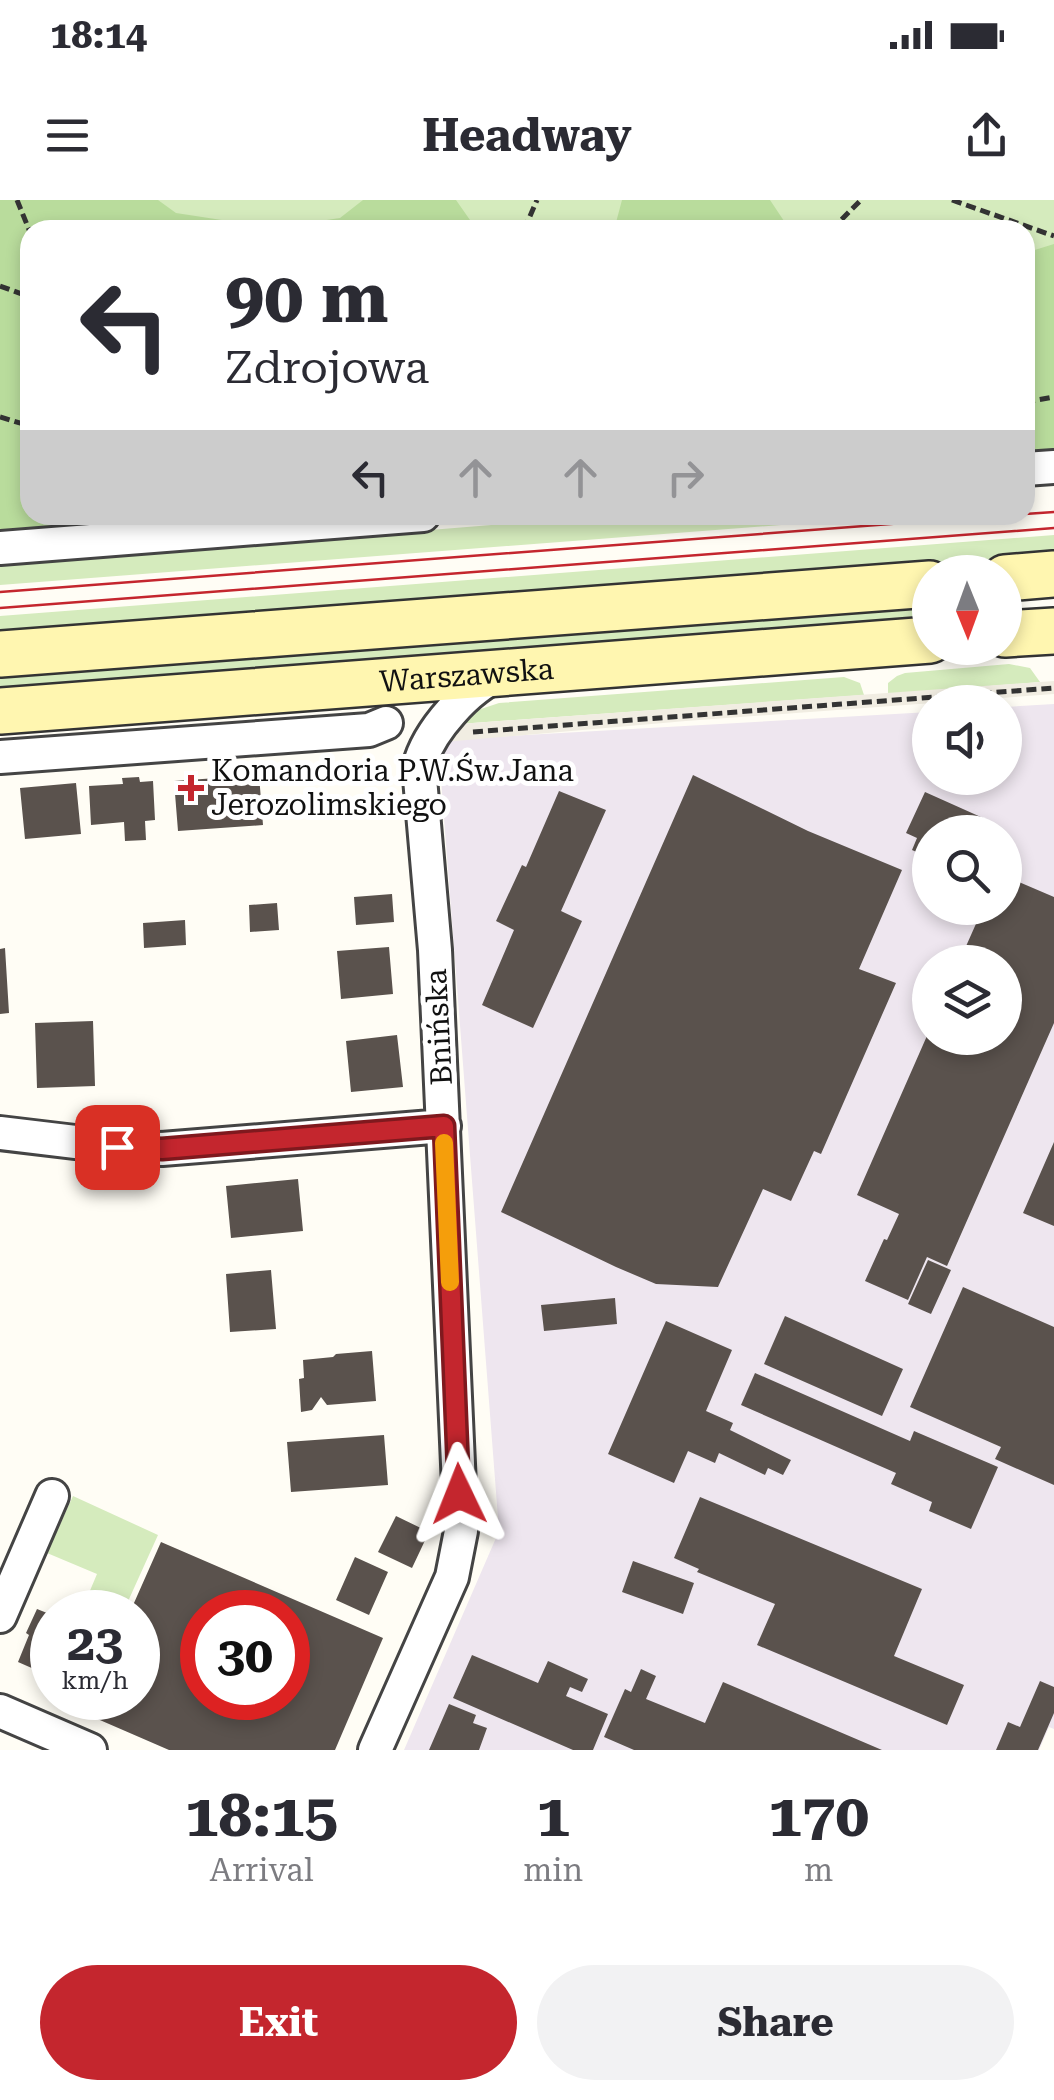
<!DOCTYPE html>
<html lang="en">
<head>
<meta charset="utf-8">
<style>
  body { margin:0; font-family:"Roboto Serif",serif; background:#f2f2f3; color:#2b2b33; height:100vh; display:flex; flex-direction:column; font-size:38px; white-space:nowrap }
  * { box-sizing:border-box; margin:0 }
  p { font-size:32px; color:#7c7c81 }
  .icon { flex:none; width:55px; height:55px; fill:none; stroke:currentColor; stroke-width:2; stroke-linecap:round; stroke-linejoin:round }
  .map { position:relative; height:1550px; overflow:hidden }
  .side { display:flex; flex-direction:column; background:#fff; flex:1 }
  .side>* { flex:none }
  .banner { position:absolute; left:20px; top:20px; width:1015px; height:305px; border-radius:30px; box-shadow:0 5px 15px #0003; background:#fff; color:#2b2b33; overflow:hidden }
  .needle { width:65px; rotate:179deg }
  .tools { position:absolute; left:912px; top:355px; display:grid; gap:20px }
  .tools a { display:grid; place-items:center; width:110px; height:110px; border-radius:50%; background:#fff; box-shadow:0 5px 15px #0003; font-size:50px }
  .speed { position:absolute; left:30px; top:1390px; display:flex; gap:20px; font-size:50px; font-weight:700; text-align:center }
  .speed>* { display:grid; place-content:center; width:130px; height:130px; border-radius:50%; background:#fff; box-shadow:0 5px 15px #0003; line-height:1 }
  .speed small { font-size:25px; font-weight:400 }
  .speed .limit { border:15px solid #d22; background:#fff; color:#111 }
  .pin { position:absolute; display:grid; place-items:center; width:85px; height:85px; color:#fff; margin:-42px; border-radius:20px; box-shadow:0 5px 15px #0006 }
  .me { position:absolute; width:110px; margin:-55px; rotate:358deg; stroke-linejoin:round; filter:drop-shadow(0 0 8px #0008) }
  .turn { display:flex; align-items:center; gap:35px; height:210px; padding:0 40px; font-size:45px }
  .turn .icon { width:130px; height:130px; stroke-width:2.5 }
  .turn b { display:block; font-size:70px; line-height:85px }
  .lanes { display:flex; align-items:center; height:95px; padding:0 40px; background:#0003; justify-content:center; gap:50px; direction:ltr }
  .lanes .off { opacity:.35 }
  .eta { display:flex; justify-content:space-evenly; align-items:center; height:170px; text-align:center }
  .eta b { font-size:60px; font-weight:700; line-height:70px }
  .cta { display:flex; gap:20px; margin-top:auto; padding:20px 40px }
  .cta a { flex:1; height:115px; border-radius:60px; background:#c4262e; color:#fff; font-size:40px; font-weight:700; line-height:115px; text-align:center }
  .cta a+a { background:#f2f2f3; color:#2b2b33 }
  .status { display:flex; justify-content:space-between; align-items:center; height:70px; padding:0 50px; background:#fff; direction:ltr }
  .status svg { height:28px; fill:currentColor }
  header { display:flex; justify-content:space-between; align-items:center; height:130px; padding:0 40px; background:#fff; font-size:45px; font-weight:700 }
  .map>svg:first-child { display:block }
</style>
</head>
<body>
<div class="status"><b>18:14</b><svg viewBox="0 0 49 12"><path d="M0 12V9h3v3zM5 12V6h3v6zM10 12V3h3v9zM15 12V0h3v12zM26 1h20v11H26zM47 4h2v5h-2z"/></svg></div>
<header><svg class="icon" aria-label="menu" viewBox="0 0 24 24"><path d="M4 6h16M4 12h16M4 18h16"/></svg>Headway<svg class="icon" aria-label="share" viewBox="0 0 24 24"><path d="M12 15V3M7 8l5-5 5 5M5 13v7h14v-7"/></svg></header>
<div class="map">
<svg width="1054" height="1550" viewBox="0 0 1054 1550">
  <rect width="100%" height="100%" fill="#fffdf5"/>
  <path fill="#eee6ef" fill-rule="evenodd" d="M1054 504V1529L1049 1527 1039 1550H404L499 1331 438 540 930 512V578H1005V507ZM930 632H1005V708H930ZM930 762H1005V838H930Z"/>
  <path fill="#d5ebbd" d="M0 0H1054V253L1025 255V30H30V315H215L0 333Z
    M614 315H910L0 385V365Z
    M1054 335V360L0 440V416Z
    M930 399V426L0 497V470Z
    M1009 464 1030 468 1040 482 888 494V483L897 476 905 473Z
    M844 477 860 483 864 495 459 524 475 511 499 503Z
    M73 1296 158 1335 125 1408 89 1393 97 1374 47 1353Z"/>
  <path fill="#b9dc9c" d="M0 0H158L176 13 273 28 340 18 363 0H456L477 30H30V315H215L0 333Z
    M622 0H770L790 30H614Z
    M1054 44V253L1025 255V53Z"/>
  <path fill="#f1ede2" d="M1054 481V494L686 521 444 542 459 524Z"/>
  <path fill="#5a524d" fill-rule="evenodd" d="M259 575 263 625 178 631 174 581Z
    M693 575 808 631 902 670 859 769 896 783 821 954 814 951 791 1001 763 989 718 1087 656 1084 616 1067 501 1012Z
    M139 577 140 582 153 581 155 620 145 621 146 640 125 641 124 622 91 625 89 586 123 584 122 578Z
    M76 583 81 634 25 639 20 588Z
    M559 591 606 610 561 711 582 721 533 828 482 805 514 730 496 721 522 665 526 667Z
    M925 592 992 622 987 632H930V658L912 650 917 638 906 633Z
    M1005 676 1054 697V823L947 1066 927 1057 908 1100 865 1081 884 1039 887 1040 899 1014 857 995 930 829V838H1005V762H959L983 708H1005Z
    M392 694 394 722 356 725 354 697Z
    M277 703 279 730 250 732 249 705Z
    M185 720 186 745 144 748 143 723Z
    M389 747 393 794 341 799 337 751Z
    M5 748 9 813 0 814V749Z
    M93 821 95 886 37 888 35 823Z
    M397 835 403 887 351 892 346 841Z
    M1054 942V1026L1023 1013Z
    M298 979 303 1031 231 1038 226 986Z
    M928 1060 951 1070 931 1114 908 1104Z
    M271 1070 276 1129 230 1132 226 1074Z
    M963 1087 1054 1127V1285L995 1259 1001 1247 910 1207Z
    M615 1098 617 1124 544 1131 541 1105Z
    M785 1116 903 1169 882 1216 764 1164Z
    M666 1121 732 1150 706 1211 733 1223 730 1230 791 1260 783 1275 768 1268 765 1275 719 1253 715 1263 688 1251 674 1283 608 1254Z
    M372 1151 376 1201 327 1205 321 1197 312 1210 301 1212 299 1179 304 1178 303 1160 333 1157 336 1154Z
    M755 1173 910 1241 914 1231 998 1267 971 1329 929 1311 932 1302 891 1284 896 1273 741 1205Z
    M384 1235 388 1285 291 1292 287 1242Z
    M700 1297 922 1389 894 1456 964 1485 947 1525 757 1445 775 1404 697 1372 699 1369 674 1358Z
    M396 1316 429 1332 412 1368 378 1352Z
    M161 1342 383 1438 335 1550H169L86 1514 93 1498H138V1412H130ZM202 1412H288V1498H202Z
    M355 1357 388 1372 369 1415 336 1400Z
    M633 1361 694 1383 683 1414 622 1392Z
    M37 1409 52 1415V1473L37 1467 34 1469 18 1462 29 1435 26 1433Z
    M472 1455 538 1483 548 1461 588 1479 582 1492 570 1487 566 1496 608 1514 593 1550H573L453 1498Z
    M641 1469 656 1476 646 1499 705 1523 723 1482 882 1550H634L604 1537 625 1489 631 1492Z
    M1040 1481 1054 1487V1513L1038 1550H996L1008 1522 1020 1527Z
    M449 1504 476 1515 473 1523 487 1528 479 1550H429Z"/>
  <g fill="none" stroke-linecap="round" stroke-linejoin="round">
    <defs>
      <path id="street" d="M1025 269 1054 267
        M0 348 423 315
        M0 557 369 530 386 523
        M0 933 117 947 162 949 444 926
        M0 1416 52 1296
        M0 1511 90 1550
        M375 1550 452 1377 461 1331 435 750 419 567C428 531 468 487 502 473"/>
      <g id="secondary">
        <path d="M1005 378 1054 374"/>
        <path d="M1005 434 1054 431"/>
        <path d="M0 454 930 384"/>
        <path id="s1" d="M0 511 930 440"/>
      </g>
    </defs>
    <use href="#street" stroke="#444" stroke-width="38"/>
    <use href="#secondary" stroke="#333" stroke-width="50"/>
    <path stroke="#333" stroke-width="5" stroke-dasharray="10 5" stroke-linecap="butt" d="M17 0 30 32
      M952 0 1054 36
      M524 30 537 0
      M831 30 861 0
      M0 86 30 97
      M1025 202 1054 197
      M0 217 30 226
      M473 532 1054 488"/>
    <use href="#street" stroke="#fff" stroke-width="32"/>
    <use href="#secondary" stroke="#fff6b0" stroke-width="45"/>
    <path stroke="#c4262e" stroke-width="2.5" d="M1025 314 1054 312
      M0 392 1009 315
      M0 408 1054 328"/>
  </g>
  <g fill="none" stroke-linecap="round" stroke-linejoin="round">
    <defs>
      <path id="route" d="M117 947 162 949 444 926 459 1294"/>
    </defs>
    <use href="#route" stroke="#7f191e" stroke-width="25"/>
    <use href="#route" stroke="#c4262e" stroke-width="18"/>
    <path stroke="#f59e0b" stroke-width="18" d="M444 943 450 1082"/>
  </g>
  <path fill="#c4262e" stroke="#fff" stroke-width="4" d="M186 573h10v10h10v10h-10v10h-10v-10h-10v-10h10z"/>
  <g text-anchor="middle" stroke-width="10" stroke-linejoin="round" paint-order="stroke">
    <g font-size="30" fill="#111" stroke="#fff">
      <text dy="10" stroke="none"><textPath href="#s1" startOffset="468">Warszawska</textPath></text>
      <text transform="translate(439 827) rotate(-93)" y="10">Bnińska</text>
    </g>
    <g font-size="30" fill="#111" stroke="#fff" text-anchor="start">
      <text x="211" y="581">Komandoria P.W.Św.Jana<tspan x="211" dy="34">Jerozolimskiego</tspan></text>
    </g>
  </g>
</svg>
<div class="tools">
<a><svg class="needle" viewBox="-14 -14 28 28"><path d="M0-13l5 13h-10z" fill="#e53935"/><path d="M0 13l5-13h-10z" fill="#7c7c81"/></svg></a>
<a><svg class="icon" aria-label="sound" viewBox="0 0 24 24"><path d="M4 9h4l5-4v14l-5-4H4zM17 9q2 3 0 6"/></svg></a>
<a><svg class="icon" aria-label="search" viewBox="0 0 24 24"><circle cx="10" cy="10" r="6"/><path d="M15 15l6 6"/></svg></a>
<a><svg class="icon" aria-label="layers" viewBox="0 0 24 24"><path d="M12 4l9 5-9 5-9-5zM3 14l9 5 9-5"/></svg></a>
</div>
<div class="speed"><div>23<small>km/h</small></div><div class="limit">30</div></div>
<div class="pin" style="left:117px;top:947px;background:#d93025"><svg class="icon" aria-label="arrive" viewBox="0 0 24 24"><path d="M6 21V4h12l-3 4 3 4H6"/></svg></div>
<svg class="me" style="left:459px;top:1294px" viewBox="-20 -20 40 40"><path d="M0-17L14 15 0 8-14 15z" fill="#c4262e" stroke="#fff" stroke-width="4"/></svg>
<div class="banner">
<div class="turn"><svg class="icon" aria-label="left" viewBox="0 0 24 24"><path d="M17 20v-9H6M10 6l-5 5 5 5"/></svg><div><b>90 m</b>Zdrojowa</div></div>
<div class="lanes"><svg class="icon" aria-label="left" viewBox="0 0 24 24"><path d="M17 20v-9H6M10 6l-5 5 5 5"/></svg><svg class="icon off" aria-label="ahead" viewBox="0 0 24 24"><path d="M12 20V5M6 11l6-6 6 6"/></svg><svg class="icon off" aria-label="ahead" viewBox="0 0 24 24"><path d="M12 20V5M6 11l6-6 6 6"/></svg><svg class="icon off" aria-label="right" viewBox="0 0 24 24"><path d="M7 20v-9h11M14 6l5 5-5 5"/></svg></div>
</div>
</div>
<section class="side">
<div class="eta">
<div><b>18:15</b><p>Arrival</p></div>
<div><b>1</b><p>min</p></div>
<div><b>170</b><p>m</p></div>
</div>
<div class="cta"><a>Exit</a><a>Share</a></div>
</section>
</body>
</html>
